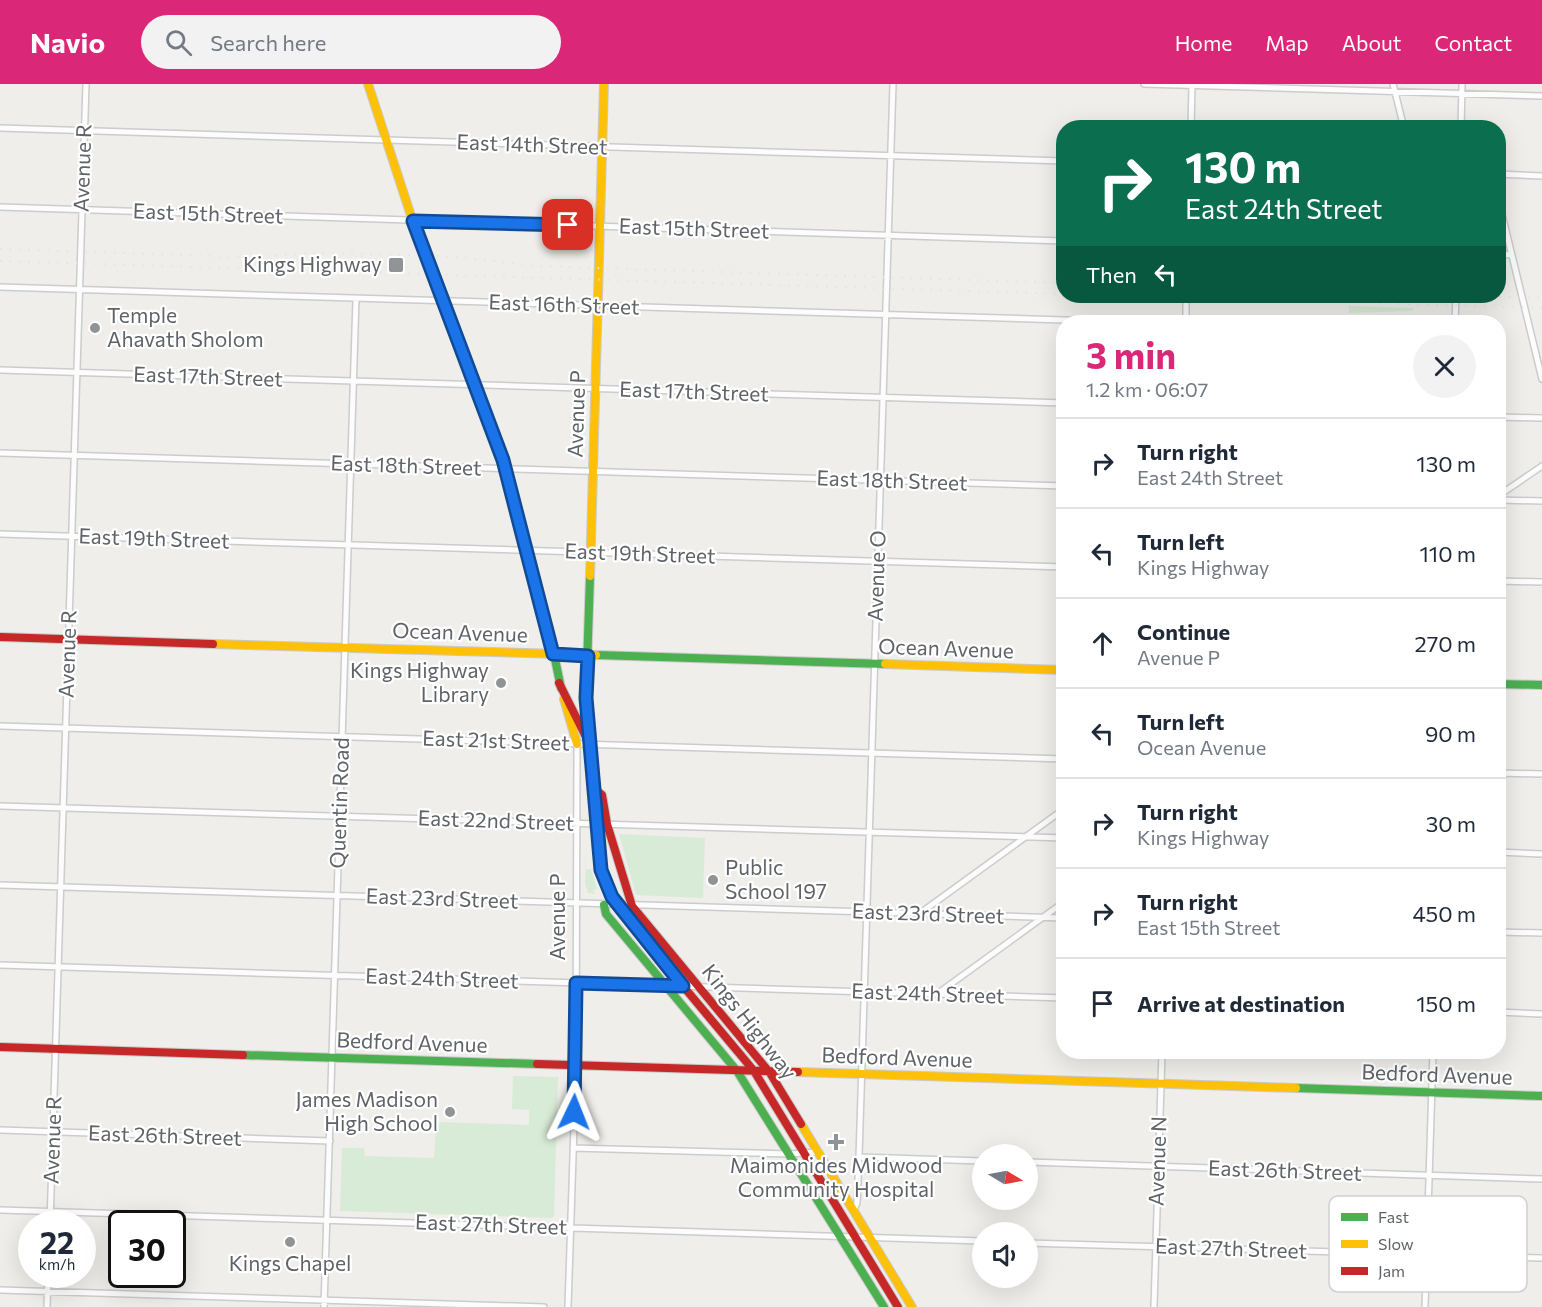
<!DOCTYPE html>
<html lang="en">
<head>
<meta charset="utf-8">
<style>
  body { margin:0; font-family:Commissioner,sans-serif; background:#f2f2f3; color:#1f2937; height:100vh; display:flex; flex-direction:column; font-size:22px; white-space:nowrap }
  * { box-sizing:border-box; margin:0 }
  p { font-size:20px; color:#747a83 }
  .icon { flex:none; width:33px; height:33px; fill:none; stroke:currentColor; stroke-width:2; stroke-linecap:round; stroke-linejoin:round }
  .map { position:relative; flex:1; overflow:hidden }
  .panel { position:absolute; left:1056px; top:231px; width:450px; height:744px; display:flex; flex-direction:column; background:#fff; border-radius:24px; box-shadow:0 6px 24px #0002 }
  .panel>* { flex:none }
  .hud { position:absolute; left:1056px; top:36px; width:450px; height:183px; border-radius:24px; box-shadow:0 6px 24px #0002; background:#0b6e4f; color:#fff; overflow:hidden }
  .needle { width:39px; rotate:100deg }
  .controls { position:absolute; left:972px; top:1060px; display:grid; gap:12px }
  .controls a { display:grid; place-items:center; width:66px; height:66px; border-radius:50%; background:#fff; box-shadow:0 6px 24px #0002; font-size:30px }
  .speed { position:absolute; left:18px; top:1126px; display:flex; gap:12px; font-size:30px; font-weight:700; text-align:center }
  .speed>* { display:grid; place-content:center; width:78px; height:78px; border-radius:50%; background:#fff; box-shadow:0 6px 24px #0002; line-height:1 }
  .speed small { font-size:15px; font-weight:400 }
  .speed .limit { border:3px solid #111; border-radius:9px; background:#fff; color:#111 }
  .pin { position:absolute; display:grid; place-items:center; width:51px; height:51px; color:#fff; margin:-26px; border-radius:12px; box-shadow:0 3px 9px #0006 }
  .me { position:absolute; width:66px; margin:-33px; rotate:2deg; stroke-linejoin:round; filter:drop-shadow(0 0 4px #0008) }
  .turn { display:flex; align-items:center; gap:21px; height:126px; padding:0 30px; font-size:27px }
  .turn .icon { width:78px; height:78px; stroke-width:2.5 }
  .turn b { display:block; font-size:42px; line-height:51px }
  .then { display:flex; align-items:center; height:57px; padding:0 30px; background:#0003; gap:12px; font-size:22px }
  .round { display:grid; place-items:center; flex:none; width:63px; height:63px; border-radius:32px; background:#f2f2f3 }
  .summary { display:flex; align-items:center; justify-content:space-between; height:102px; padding:0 30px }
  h1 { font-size:36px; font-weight:700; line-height:45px; color:#db2777 }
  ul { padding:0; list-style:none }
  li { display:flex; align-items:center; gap:18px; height:90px; padding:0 30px; border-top:2px solid #e0e1e3 }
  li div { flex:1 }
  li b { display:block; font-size:22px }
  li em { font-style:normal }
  header { display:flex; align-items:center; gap:36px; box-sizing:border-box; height:84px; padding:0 30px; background:#db2777; color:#fff }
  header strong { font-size:28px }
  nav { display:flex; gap:33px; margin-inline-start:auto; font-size:21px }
  .search { width:420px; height:54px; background:#f2f2f3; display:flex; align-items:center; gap:15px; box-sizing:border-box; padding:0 21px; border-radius:33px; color:#747a83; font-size:22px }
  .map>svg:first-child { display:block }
</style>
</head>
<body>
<header>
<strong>Navio</strong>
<div class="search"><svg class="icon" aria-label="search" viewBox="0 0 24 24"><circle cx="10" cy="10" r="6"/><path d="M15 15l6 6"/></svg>Search here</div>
<nav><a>Home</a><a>Map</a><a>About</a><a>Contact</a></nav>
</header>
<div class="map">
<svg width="1542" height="1223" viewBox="0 0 1542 1223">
  <rect width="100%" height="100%" fill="#efeeea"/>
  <path fill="#d8ebd6" d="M1349 222 1413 224V227L1349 229Z
    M619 750 705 754 703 814 636 811Z
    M586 761V785H591L597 805 593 806 595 810 588 809 585 800Z
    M513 992 558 993 554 1132 552 1134 340 1127 342 1064H364L365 1072 434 1074 436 1043 440 1038 529 1041V1026L512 1025Z"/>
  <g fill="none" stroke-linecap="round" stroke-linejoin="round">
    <defs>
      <path id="street" d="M1144 0 1542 12
        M1393 0 1404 44
        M0 44 1064 77
        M1191 44 1192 0
        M1461 44 1462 0
        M1498 90 1542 92
        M1498 114 1542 295
        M0 123 1064 157
        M1498 170 1512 171
        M0 203 1128 238
        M1186 238V212
        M1455 238 1456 212
        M0 286 1064 319
        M1498 333 1542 334
        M0 369 1064 402
        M1498 412 1542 382
        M1498 416 1542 417
        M0 450 1064 483
        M1498 497 1542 498
        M0 642 1064 675
        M1498 689 1542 690
        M0 722 1064 754
        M1498 768 1542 770
        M0 801 1064 834
        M919 830 1064 725
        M1498 848 1542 849
        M0 881 1064 914
        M937 910 1064 818
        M1498 928 1542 930
        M0 1046 330 1057
        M573 1064 789 1070 818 1068
        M859 1073 982 1077
        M1028 1078 1542 1095
        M0 1126 982 1157
        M854 1126 857 1119 859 1073 893 0
        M50 1140 86 0
        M1028 1159 1542 1174
        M0 1206 544 1223
        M47 1223 48 1191
        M324 1223 356 215
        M568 1223 576 982 577 660
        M1154 1223 1162 968
        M1425 1223 1433 968"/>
      <path id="fast" d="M448 232 503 377 549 546 561 604
        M590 492 586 614 601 786 612 813 663 878
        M596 571 885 580
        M1498 600 1542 601
        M604 821 606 830 737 987 884 1223
        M243 971 537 980
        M1296 1004 1542 1012"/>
      <path id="slow" d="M368 0 415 144 448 232
        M590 492 604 0
        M213 560 596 571
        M885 580 1064 586
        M564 615 577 660
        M798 988 1296 1004
        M801 1040 912 1223"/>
      <path id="jam" d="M0 553 213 560
        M559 599 588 657
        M593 704 602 711 607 740 632 822 770 989 801 1040
        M663 878 754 987 898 1223
        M0 963 243 971
        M537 980 798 988"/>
    </defs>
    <use href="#street" stroke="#cbcccc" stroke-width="8"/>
    <use href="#fast" stroke="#cacacb" stroke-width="10"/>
    <use href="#slow" stroke="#cacacb" stroke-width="10"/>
    <use href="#jam" stroke="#cacacb" stroke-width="10"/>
    <use href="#street" stroke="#fdfcfc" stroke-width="5"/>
    <use href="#fast" stroke="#4caf50" stroke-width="8"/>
    <use href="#slow" stroke="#ffc107" stroke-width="8"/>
    <use href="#jam" stroke="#c62828" stroke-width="8"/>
    <path stroke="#e4e4e4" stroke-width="2" stroke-dasharray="1.5 8" stroke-linecap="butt" d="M0 165 245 173 314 169 411 171 459 173 536 182 1064 199
      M0 177 1064 210
      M1123 212 1542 224
      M1471 212 1542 214"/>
  </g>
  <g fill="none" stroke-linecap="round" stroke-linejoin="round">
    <defs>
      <path id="route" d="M568 141 413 137 503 376 553 570 588 572 586 614 601 786 612 813 683 902 576 899 574 1028"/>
    </defs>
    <use href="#route" stroke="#114b97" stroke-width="15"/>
    <use href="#route" stroke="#1a73e8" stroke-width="10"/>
  </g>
  <g fill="#919496" stroke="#fff" stroke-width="2">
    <rect x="388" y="173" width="16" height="16" rx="3"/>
    <circle cx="95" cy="244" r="6"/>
    <circle cx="501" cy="599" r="6"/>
    <circle cx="713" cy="796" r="6"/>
    <circle cx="450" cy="1028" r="6"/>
    <path d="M833 1049h6v6h6v6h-6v6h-6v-6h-6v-6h6z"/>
    <circle cx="290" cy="1158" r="6"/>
  </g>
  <g text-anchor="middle" stroke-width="4.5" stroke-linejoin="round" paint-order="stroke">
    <g font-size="21" fill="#5f6368" stroke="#fff">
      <text transform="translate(532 61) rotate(2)" y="7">East 14th Street</text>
      <text transform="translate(83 84) rotate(-88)" y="7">Avenue R</text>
      <text transform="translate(208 130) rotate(2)" y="7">East 15th Street</text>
      <text transform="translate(694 145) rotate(2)" y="7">East 15th Street</text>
      <text transform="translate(564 221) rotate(2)" y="7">East 16th Street</text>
      <text transform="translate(208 293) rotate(2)" y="7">East 17th Street</text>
      <text transform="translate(694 308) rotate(2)" y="7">East 17th Street</text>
      <text transform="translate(577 330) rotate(-88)" y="7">Avenue P</text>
      <text transform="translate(406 382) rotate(2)" y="7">East 18th Street</text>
      <text transform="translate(892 397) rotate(2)" y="7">East 18th Street</text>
      <text transform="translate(154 455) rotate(2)" y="7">East 19th Street</text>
      <text transform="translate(640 470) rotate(2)" y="7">East 19th Street</text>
      <text transform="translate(877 492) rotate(-88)" y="7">Avenue O</text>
      <text transform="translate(460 549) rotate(2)" y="7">Ocean Avenue</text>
      <text transform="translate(946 565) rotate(2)" y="7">Ocean Avenue</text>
      <text transform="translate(68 570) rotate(-88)" y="7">Avenue R</text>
      <text transform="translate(496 657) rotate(2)" y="7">East 21st Street</text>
      <text transform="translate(340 719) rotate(-88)" y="7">Quentin Road</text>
      <text transform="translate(496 737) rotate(2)" y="7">East 22nd Street</text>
      <text transform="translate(442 815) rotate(2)" y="7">East 23rd Street</text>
      <text transform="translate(928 830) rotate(2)" y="7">East 23rd Street</text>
      <text transform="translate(558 833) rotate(-90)" y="7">Avenue P</text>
      <text transform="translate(442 895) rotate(2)" y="7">East 24th Street</text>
      <text transform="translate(928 910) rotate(2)" y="7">East 24th Street</text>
      <text transform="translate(749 938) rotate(52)" y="7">Kings Highway</text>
      <text transform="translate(412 959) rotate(2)" y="7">Bedford Avenue</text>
      <text transform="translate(897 974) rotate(2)" y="7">Bedford Avenue</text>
      <text transform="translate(1437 991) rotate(2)" y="7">Bedford Avenue</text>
      <text transform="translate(165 1052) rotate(2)" y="7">East 26th Street</text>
      <text transform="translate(53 1056) rotate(-88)" y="7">Avenue R</text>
      <text transform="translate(1158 1077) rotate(-88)" y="7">Avenue N</text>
      <text transform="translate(1285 1087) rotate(2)" y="7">East 26th Street</text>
      <text transform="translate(491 1141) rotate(2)" y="7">East 27th Street</text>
      <text transform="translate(1231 1165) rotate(2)" y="7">East 27th Street</text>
    </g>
    <g font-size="21" fill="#5f6368" stroke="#fff" text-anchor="end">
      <text x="382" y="188">Kings Highway</text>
      <text x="107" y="239" text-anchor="start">Temple<tspan x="107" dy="24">Ahavath Sholom</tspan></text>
      <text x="489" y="594">Kings Highway<tspan x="489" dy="24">Library</tspan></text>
      <text x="725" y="791" text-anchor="start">Public<tspan x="725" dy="24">School 197</tspan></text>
      <text x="438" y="1023">James Madison<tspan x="438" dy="24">High School</tspan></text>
      <text x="836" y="1089" text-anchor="middle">Maimonides Midwood<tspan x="836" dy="24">Community Hospital</tspan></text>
      <text x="290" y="1187" text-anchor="middle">Kings Chapel</text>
    </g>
  </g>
  <rect x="1329" y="1112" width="198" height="96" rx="9" fill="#fff" stroke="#cfd0d2" stroke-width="1.5"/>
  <rect x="1341" y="1129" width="27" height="8" fill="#4caf50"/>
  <rect x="1341" y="1156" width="27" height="8" fill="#ffc107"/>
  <rect x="1341" y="1183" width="27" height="8" fill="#c62828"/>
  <g font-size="16" fill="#5f6368">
    <text x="1378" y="1139">Fast</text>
    <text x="1378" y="1166">Slow</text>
    <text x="1378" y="1193">Jam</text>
  </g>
</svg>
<div class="controls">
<a><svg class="needle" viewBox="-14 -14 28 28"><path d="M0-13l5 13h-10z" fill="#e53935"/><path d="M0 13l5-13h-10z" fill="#747a83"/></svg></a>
<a><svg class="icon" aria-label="sound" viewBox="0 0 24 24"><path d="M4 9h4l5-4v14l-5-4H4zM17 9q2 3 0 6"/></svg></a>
</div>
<div class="speed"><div>22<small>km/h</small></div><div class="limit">30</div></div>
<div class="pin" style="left:568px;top:141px;background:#d93025"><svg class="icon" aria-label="arrive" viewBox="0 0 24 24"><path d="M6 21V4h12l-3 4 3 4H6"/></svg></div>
<svg class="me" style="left:574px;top:1028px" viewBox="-20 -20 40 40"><path d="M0-17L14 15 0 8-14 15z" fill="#1a73e8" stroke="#fff" stroke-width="4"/></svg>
<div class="hud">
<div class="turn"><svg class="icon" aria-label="right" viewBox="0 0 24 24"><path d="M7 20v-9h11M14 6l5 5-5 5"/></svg><div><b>130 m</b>East 24th Street</div></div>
<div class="then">Then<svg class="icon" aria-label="left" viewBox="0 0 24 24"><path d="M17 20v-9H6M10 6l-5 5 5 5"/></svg></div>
</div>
<section class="panel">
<div class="summary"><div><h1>3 min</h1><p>1.2 km · 06:07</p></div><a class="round"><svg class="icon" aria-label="close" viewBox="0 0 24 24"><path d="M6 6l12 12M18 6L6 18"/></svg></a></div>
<ul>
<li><svg class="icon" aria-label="right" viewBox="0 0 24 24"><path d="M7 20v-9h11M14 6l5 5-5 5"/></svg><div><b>Turn right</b><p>East 24th Street</p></div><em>130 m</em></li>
<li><svg class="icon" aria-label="left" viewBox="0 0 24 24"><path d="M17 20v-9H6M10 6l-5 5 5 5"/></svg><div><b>Turn left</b><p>Kings Highway</p></div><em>110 m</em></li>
<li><svg class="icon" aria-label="ahead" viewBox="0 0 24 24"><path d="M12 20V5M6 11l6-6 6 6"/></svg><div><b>Continue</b><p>Avenue P</p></div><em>270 m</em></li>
<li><svg class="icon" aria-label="left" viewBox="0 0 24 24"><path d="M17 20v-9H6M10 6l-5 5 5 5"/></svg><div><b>Turn left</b><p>Ocean Avenue</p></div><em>90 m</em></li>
<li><svg class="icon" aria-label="right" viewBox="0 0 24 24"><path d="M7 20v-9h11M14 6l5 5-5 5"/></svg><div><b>Turn right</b><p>Kings Highway</p></div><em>30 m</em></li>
<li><svg class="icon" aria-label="right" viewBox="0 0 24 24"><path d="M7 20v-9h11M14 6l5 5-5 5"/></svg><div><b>Turn right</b><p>East 15th Street</p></div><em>450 m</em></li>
<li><svg class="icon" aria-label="arrive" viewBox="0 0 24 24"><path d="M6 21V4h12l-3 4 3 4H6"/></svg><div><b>Arrive at destination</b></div><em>150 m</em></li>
</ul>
</section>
</div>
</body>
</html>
